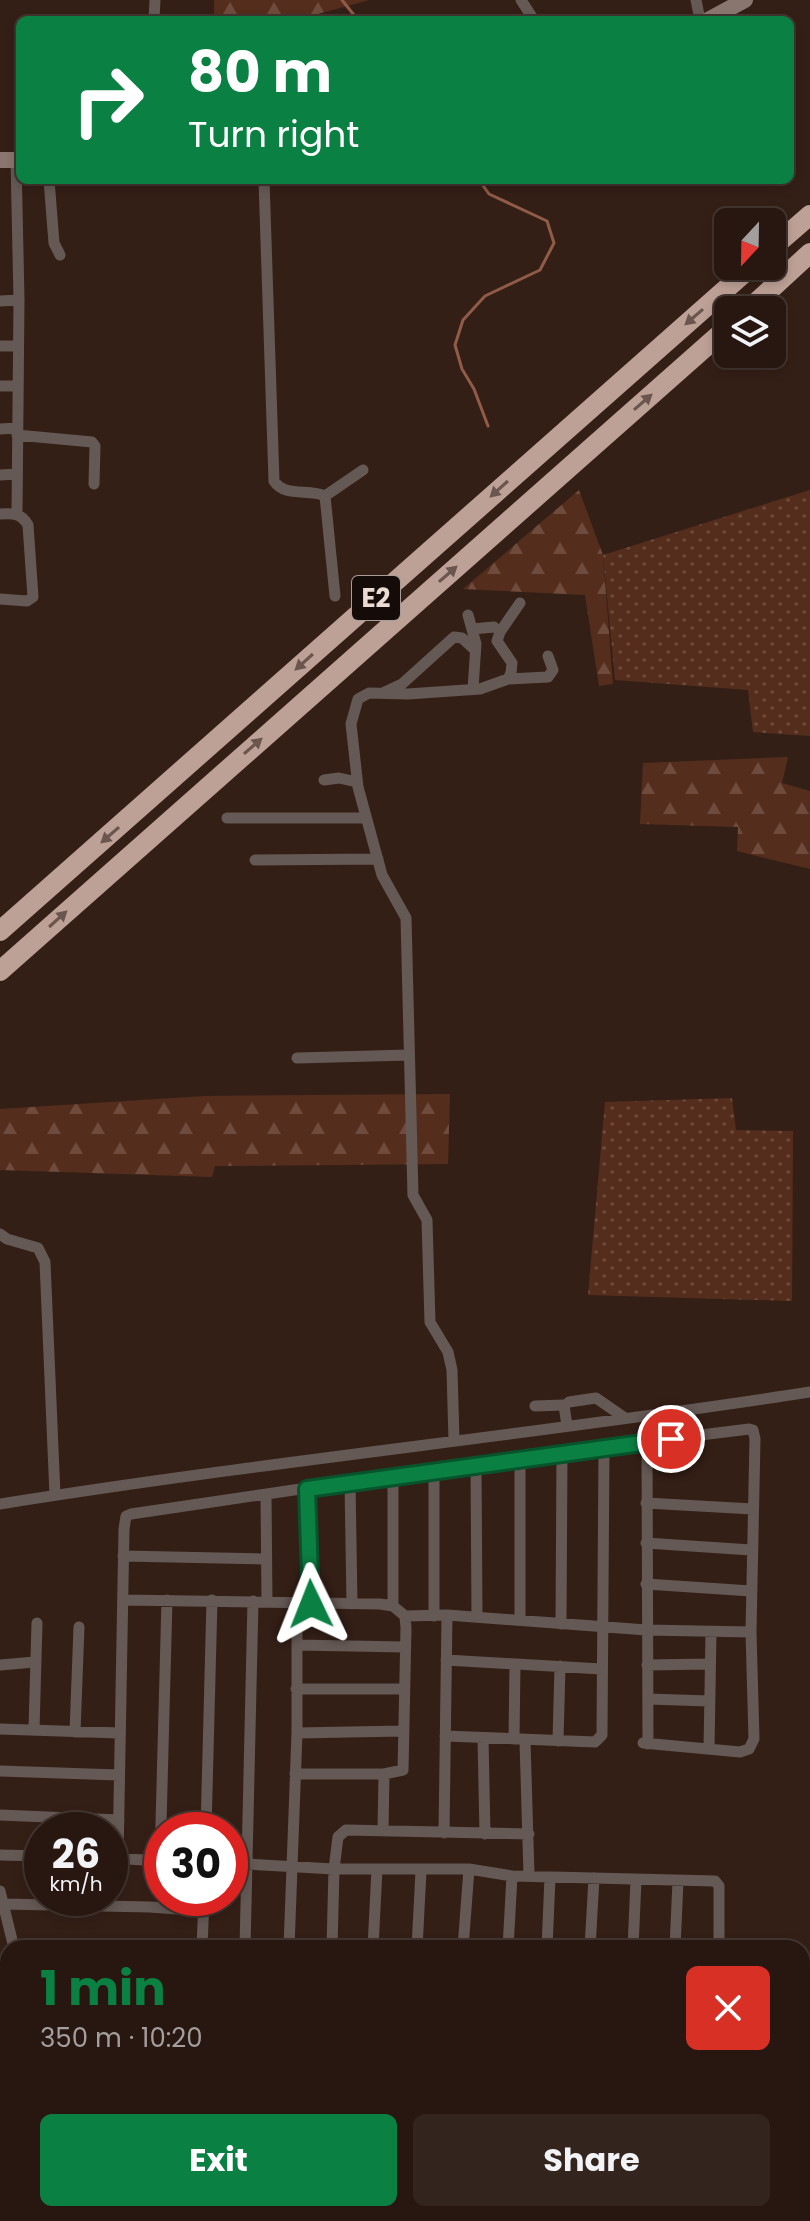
<!DOCTYPE html>
<html lang="en">
<head>
<meta charset="utf-8">
<style>
  body { margin:0; font-family:Poppins,sans-serif; background:#33241e; color:#f1f3f6; height:100vh; display:flex; flex-direction:column; font-size:30px; white-space:nowrap }
  * { box-sizing:border-box; margin:0 }
  p { font-size:26px; color:#a49f9f }
  .icon { flex:none; width:44px; height:44px; fill:none; stroke:currentColor; stroke-width:2; stroke-linecap:round; stroke-linejoin:round }
  .map { position:relative; flex:1; overflow:hidden }
  .details { position:absolute; left:0px; top:1940px; width:810px; height:282px; display:flex; flex-direction:column; background:#271710; border-radius:24px 24px 0 0; box-shadow:0 4px 12px #0003,0 0 0 2px #433630 }
  .details>* { flex:none }
  .top-card { position:absolute; left:16px; top:16px; width:778px; height:168px; border-radius:12px; box-shadow:0 4px 12px #0003,0 0 0 2px #433630; background:#0b8043; color:#fff; overflow:hidden }
  .needle { width:52px; rotate:202deg }
  .controls { position:absolute; left:714px; top:208px; display:grid; gap:16px }
  .controls a { display:grid; place-items:center; width:72px; height:72px; border-radius:12px; background:#271710; box-shadow:0 4px 12px #0003,0 0 0 2px #433630; font-size:40px }
  .speed { position:absolute; left:24px; top:1812px; display:flex; gap:16px; font-size:40px; font-weight:700; text-align:center }
  .speed>* { display:grid; place-content:center; width:104px; height:104px; border-radius:50%; background:#271710; box-shadow:0 4px 12px #0003,0 0 0 2px #433630; line-height:1 }
  .speed small { font-size:20px; font-weight:400 }
  .speed .limit { border:12px solid #d22; background:#fff; color:#111 }
  .pin { position:absolute; display:grid; place-items:center; width:68px; height:68px; color:#fff; margin:-34px; border:4px solid #fff; border-radius:50%; box-shadow:0 2px 8px #0007 }
  .me { position:absolute; width:88px; margin:-44px; rotate:358deg; stroke-linejoin:round; filter:drop-shadow(0 0 6px #0008) }
  .turn { display:flex; align-items:center; gap:28px; height:168px; padding:0 40px; font-size:36px }
  .turn .icon { width:104px; height:104px; stroke-width:2.5 }
  .turn b { display:block; font-size:56px; line-height:68px }
  .round { display:grid; place-items:center; flex:none; width:84px; height:84px; border-radius:12px; background:#33241e }
  .headline { display:flex; align-items:center; justify-content:space-between; height:136px; padding:0 40px }
  h1 { font-size:48px; font-weight:700; line-height:60px; color:#0b8043 }
  .primary-button { display:flex; gap:16px; margin-top:auto; padding:16px 40px }
  .primary-button a { flex:1; height:92px; border-radius:12px; background:#0b8043; color:#fff; font-size:32px; font-weight:700; line-height:92px; text-align:center }
  .primary-button a+a { background:#33241e; color:#f1f3f6 }
  .map>svg:first-child { display:block }
</style>
</head>
<body>
<div class="map">
<svg width="810" height="2221" viewBox="0 0 810 2221">
  <defs>
    <pattern id="grass-dots" width="8" height="8" patternUnits="userSpaceOnUse" patternTransform="scale(2)"><rect width="8" height="8" fill="#552d1d"/><path d="M2 2h.1M6 6h.1" fill="none" stroke="#6e4b3d" stroke-width="1.8" stroke-linecap="round"/></pattern>
    <pattern id="forest-firs" width="22" height="20" patternUnits="userSpaceOnUse" patternTransform="scale(2)"><rect width="22" height="20" fill="#552d1d"/><path d="M5 1l3.5 6h-7zM16 11l3.5 6h-7z" fill="#6e4b3d"/></pattern>
  </defs>
  <rect width="100%" height="100%" fill="#341f16"/>
  <path fill="url(#grass-dots)" d="M810 490V736L753 732 748 690 615 680 603 555Z
    M732 1098 736 1130 793 1131 792 1301 588 1295 605 1102Z"/>
  <path fill="url(#forest-firs)" d="M214 0H369L296 20H214Z
    M579 490 603 555 613 684 599 686 585 595 463 589Z
    M788 757 782 783 810 791V869L737 851 738 827 640 824 643 763Z
    M450 1094 448 1164 215 1166 212 1177 0 1170V1109L205 1096Z"/>
  <g fill="none" stroke-linecap="round" stroke-linejoin="round">
    <path stroke="#905b47" stroke-width="3" d="M342 0 358 20
      M479 180 489 194 547 221 554 243 540 270 485 296 463 320 455 345 462 369 474 389 488 426"/>
    <path stroke="#655955" stroke-width="11" d="M521 0 534 20
      M696 0 700 20
      M154 20 155 0
      M16 160 19 300 17 513
      M49 180 54 243 60 255
      M264 180 274 481C285 498 309 488 325 496L335 596
      M0 301 19 300
      M0 346H18
      M0 386H17
      M0 429 17 428
      M17 435 92 442 95 446 94 484
      M0 475 17 474
      M325 496 363 470
      M0 514C13 513 21 513 28 525L33 597 27 601 0 599
      M468 615 476 644 473 689
      M472 629 494 627
      M508 679 548 677 553 670 548 656
      M385 692 402 684 454 637 462 638 475 650
      M324 780 339 778 357 782
      M227 818H366
      M255 860 378 859
      M297 1058 409 1055
      M0 1234 7 1239 38 1248 45 1262 55 1495
      M569 1402 596 1398 625 1418
      M535 1406 564 1405 567 1426
      M454 1440 452 1370 448 1352 430 1322 427 1220 413 1195 406 918 382 875 358 787 351 724 358 699 369 693 408 694 480 689 508 679 511 673 512 663 497 641 500 632 520 603
      M647 1442 648 1744
      M520 1458V1620
      M476 1463 477 1617
      M393 1476V1606
      M350 1482 352 1604
      M307 1489 311 1604
      M266 1495 267 1602
      M646 1503 753 1509
      M0 1504C269 1461 541 1434 810 1392
      M646 1543 751 1550
      M123 1556 265 1559
      M646 1584 751 1591
      M123 1600 380 1604 393 1606 405 1616 406 1628 403 1770 384 1774H295
      M405 1616 447 1615 646 1630 751 1632
      M434 1616V1471
      M561 1624 562 1452
      M297 1645 404 1647
      M446 1660 601 1669
      M0 1665 35 1662
      M647 1665 710 1664
      M296 1689H404
      M648 1699 709 1701
      M0 1729 119 1733
      M34 1729 37 1623
      M75 1732 79 1627
      M297 1733 403 1731
      M445 1736 595 1742 602 1735 604 1447
      M483 1738 485 1834
      M514 1739 515 1664
      M525 1741 529 1875
      M558 1741 560 1666
      M709 1749 711 1632
      M0 1771 119 1775
      M0 1815 119 1820
      M206 1830 212 1600
      M383 1831 384 1774
      M444 1833 447 1615
      M0 1855 42 1856
      M110 1858 162 1861
      M118 1859 124 1529 126 1516 131 1514 476 1463 749 1429 753 1430 755 1439 751 1632 754 1739 749 1749 740 1752 643 1743
      M160 1861 167 1600
      M230 1863 334 1869H469L463 1948
      M469 1869 512 1876 715 1881 719 1886V1948
      M0 1891 14 1948
      M3 1904 150 1907 204 1911
      M202 1948 204 1898
      M245 1948 253 1601
      M289 1948 297 1733V1603
      M332 1948 334 1869 338 1837 346 1830 529 1834
      M373 1948 377 1869
      M417 1948 421 1871
      M508 1948 512 1876
      M547 1948 550 1877
      M590 1948 594 1878
      M633 1948 636 1880
      M675 1948 678 1881
      M0 2073 8 2102
      M37 2214 39 2221
      M85 2214 87 2221
      M195 2214 221 2215
      M346 2214V2221
      M422 2214 625 2221
      M264 2221V2214
      M306 2221V2214
      M390 2221 391 2214
      M699 2221V2214
      M743 2221V2214
      M788 2221V2214"/>
    <path stroke="#89766f" stroke-width="16" d="M708 20 745 0
      M0 160H20"/>
    <path stroke="#bea196" stroke-width="20" d="M772 248 810 215
      M748 310 810 253
      M0 931 752 266
      M0 971 728 327"/>
  </g>
  <defs><path id="oneway-solid" d="M-6-.8H1V-3.2L6.5 0L1 3.2V.8H-6Z" transform="scale(2)"/></defs>
  <g fill="#6a564f">
    <use href="#oneway-solid" transform="translate(694 317) rotate(139)"/>
    <use href="#oneway-solid" transform="translate(643 402) rotate(-41)"/>
    <use href="#oneway-solid" transform="translate(499 489) rotate(138)"/>
    <use href="#oneway-solid" transform="translate(448 574) rotate(-41)"/>
    <use href="#oneway-solid" transform="translate(304 662) rotate(138)"/>
    <use href="#oneway-solid" transform="translate(253 746) rotate(-41)"/>
    <use href="#oneway-solid" transform="translate(110 835) rotate(139)"/>
    <use href="#oneway-solid" transform="translate(58 919) rotate(-42)"/>
  </g>
  <g fill="none" stroke-linecap="round" stroke-linejoin="round">
    <defs>
      <path id="route" d="M311 1604 307 1489 671 1439"/>
    </defs>
    <use href="#route" stroke="#07532c" stroke-width="20"/>
    <use href="#route" stroke="#0b8043" stroke-width="14"/>
  </g>
  <g text-anchor="middle" stroke-width="6" stroke-linejoin="round" paint-order="stroke">
    <rect fill="#150b08" stroke="#aa9d98" stroke-width="2" x="352" y="576" width="48" height="44" rx="6"/>
    <g font-size="26" font-weight="bold" fill="#eadbd5">
      <text x="376" y="607">E2</text>
    </g>
  </g>
</svg>
<div class="controls">
<a><svg class="needle" viewBox="-14 -14 28 28"><path d="M0-13l5 13h-10z" fill="#e53935"/><path d="M0 13l5-13h-10z" fill="#a49f9f"/></svg></a>
<a><svg class="icon" aria-label="layers" viewBox="0 0 24 24"><path d="M12 4l9 5-9 5-9-5zM3 14l9 5 9-5"/></svg></a>
</div>
<div class="speed"><div>26<small>km/h</small></div><div class="limit">30</div></div>
<div class="pin" style="left:671px;top:1439px;background:#d93025"><svg class="icon" aria-label="arrive" viewBox="0 0 24 24"><path d="M6 21V4h12l-3 4 3 4H6"/></svg></div>
<svg class="me" style="left:311px;top:1604px" viewBox="-20 -20 40 40"><path d="M0-17L14 15 0 8-14 15z" fill="#0b8043" stroke="#fff" stroke-width="4"/></svg>
<div class="top-card">
<div class="turn"><svg class="icon" aria-label="right" viewBox="0 0 24 24"><path d="M7 20v-9h11M14 6l5 5-5 5"/></svg><div><b>80 m</b>Turn right</div></div>
</div>
<section class="details">
<div class="headline"><div><h1>1 min</h1><p>350 m · 10:20</p></div><a class="round" style="background:#d93025;color:#fff"><svg class="icon" aria-label="close" viewBox="0 0 24 24"><path d="M6 6l12 12M18 6L6 18"/></svg></a></div>
<div class="primary-button"><a>Exit</a><a>Share</a></div>
</section>
</div>
</body>
</html>
